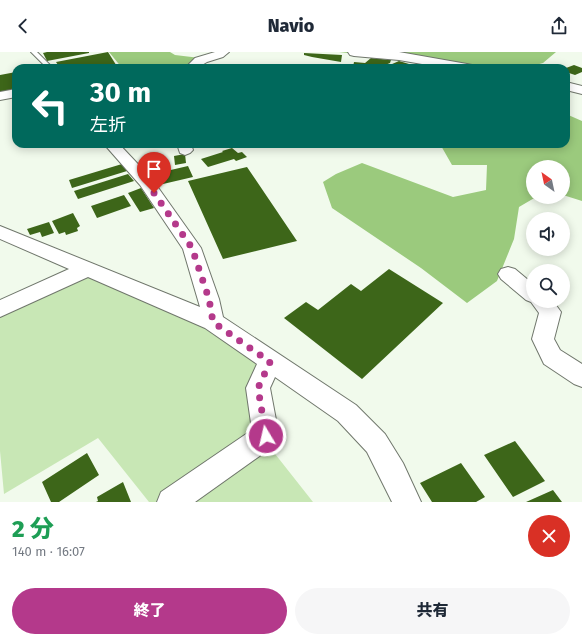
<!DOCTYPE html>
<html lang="ja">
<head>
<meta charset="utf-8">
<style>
  body { margin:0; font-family:"Fira Sans","Noto Sans JP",sans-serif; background:#f6f6f7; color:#1f2937; height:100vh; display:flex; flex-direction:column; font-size:15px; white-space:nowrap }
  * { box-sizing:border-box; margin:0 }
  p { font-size:13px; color:#747a83 }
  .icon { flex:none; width:22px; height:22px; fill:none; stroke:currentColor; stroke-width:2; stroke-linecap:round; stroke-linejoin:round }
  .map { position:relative; height:450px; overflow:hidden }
  .sheet { display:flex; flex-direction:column; background:#fff; flex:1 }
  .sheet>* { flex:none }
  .guide { position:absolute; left:12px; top:12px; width:558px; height:84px; border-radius:12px; box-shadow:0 2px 10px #0003; background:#00695c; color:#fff; overflow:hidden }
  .needle { width:26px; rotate:327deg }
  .buttons { position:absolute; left:526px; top:108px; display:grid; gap:8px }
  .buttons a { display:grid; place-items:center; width:44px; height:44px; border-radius:50%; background:#fff; box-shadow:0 2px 10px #0003; font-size:20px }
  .pin { position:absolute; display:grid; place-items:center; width:34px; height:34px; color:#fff; margin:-41px -17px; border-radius:50% 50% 50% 0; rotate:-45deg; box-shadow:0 0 4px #0007 }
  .pin .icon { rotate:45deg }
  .me { position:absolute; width:44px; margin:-22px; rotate:351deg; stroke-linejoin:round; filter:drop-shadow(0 0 3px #0008) }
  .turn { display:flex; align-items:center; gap:14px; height:84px; padding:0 12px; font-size:18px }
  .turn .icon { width:52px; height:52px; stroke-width:2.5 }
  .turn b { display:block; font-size:28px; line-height:34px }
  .round { display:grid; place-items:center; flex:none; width:42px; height:42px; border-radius:21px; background:#f6f6f7 }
  .overview { display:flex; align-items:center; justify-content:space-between; height:68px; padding:0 12px }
  h1 { font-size:24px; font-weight:800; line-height:30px; color:#1e9e55 }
  .button { display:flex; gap:8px; margin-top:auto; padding:8px 12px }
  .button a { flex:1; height:46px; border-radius:24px; background:#b4398b; color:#fff; font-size:16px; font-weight:800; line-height:46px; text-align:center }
  .button a+a { background:#f6f6f7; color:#1f2937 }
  header { display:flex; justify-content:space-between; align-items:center; height:52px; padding:0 12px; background:#fff; font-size:18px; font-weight:800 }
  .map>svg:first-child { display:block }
</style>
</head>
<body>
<header><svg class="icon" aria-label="back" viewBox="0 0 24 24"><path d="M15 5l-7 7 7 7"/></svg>Navio<svg class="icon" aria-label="share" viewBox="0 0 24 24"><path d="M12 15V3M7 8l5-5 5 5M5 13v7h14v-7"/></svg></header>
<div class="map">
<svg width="582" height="450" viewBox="0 0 582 450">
  <rect width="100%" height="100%" fill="#f1faec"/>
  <path fill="#c8e7b5" d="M88 225 213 274 260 314 257 379 313 450H149L98 386 4 442 0 399V263Z"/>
  <path fill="#9bca7d" d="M109 0H170L175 3 200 6 193 8 186 14 162 15 152 13 122 16Z
    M339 0H556L543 11 525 16H473Z
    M566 62 582 69V149L563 143V115H533V145H536L519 155 514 187 497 229 467 251 421 216 332 156 323 130 336 122 362 111 453 145 486 138 487 113H452L440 92H566Z"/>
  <path fill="#3d6619" d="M47 0H89V1L47 9 43 1Z
    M108 0 118 16H60L56 10Z
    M304 1 342 3 341 10 312 5 304 3Z
    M371 6 391 8 390 11 378 16 353 15 354 10 365 11Z
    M399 9 409 12 401 16H383Z
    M574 13 582 16V20L575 23 566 20V16Z
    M16 20V40L7 39 0 40V23Z
    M232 96 238 101 242 100 247 105 236 109 234 107 208 115 201 107 223 100 222 99Z
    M185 102 186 111 175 113 174 104Z
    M122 112 127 119 72 136 69 128Z
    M188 114 193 125 163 132 161 127 151 130 149 123Z
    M247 115 297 189 223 207 188 129Z
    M128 122 134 129 78 147 74 139Z
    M141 136 154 156 140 160 128 141Z
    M124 143 131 154 97 166 91 154Z
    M73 161 80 174 77 176 78 179 66 183 65 180 59 182 52 169Z
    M49 170 54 181 42 185 40 180 30 183 27 177Z
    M389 217 443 251 362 327 284 266 306 250 318 258 351 232 361 239Z
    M515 389 545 429 513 445 484 403Z
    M87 401 99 423 59 450H51L42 430Z
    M461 411 485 445 476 450H432L420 431Z
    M123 430 131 450H96L98 449 97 445Z
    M553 438 562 450H526Z"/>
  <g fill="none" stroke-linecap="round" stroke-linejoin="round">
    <defs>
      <path id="service" d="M31 0H37L53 16H47Z"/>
      <path id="minor" d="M215 0H229L223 5 207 10 197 16H185L195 6Z
        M16 37V45L0 48V40Z
        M104 92H119L152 127 201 196 219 247 223 265 356 353 385 382 403 411 421 450H392L367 400 338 369 275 325 270 336 279 384 275 393 195 450H157L161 440 252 378 246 336 257 312 205 276 88 225 0 265V248L69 217 0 187V174L200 255 183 197 140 133Z
        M177 92H191L193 98 190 101 185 103 180 101Z
        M508 215 515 217 533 232V249H553L561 260 554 287 560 298 582 312V335L574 332 544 312 532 287 539 261 531 250 526 248 501 227 498 222 501 217Z"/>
      <path id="secondary" d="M348 0H399L467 12 472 13 473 16H445L399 8 354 4 350 3Z
        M566 30 582 34V42L566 38Z"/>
    </defs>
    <use href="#service" stroke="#70776c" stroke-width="2"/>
    <use href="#minor" stroke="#70776c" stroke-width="2"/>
    <use href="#secondary" stroke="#70776c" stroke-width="2"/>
    <use href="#service" fill="#fff" fill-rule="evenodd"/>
    <use href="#minor" fill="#fff" fill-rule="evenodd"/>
    <use href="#secondary" fill="#fff" fill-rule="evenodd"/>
  </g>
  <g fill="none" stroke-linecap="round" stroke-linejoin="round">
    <path stroke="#b4398b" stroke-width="7" stroke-dasharray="0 12.6" d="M154 141 192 196 209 247 213 270 270 310 258 336 266 384"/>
  </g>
</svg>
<div class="buttons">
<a><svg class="needle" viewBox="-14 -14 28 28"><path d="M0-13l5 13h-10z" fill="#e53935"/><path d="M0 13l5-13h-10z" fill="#747a83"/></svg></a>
<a><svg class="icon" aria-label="sound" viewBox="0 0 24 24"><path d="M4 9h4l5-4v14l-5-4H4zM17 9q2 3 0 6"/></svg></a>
<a><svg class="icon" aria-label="search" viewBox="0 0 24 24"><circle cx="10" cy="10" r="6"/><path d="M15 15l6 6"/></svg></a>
</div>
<div class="pin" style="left:154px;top:141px;background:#d93025"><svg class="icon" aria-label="arrive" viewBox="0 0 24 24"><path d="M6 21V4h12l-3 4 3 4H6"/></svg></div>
<svg class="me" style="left:266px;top:384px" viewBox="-20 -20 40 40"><circle r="17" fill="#b4398b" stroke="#fff" stroke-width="3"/><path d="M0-11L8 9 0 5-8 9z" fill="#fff"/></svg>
<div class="guide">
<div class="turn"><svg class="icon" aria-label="left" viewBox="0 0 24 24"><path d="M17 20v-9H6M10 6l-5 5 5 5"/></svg><div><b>30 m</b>左折</div></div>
</div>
</div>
<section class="sheet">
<div class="overview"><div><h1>2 分</h1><p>140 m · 16:07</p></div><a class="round" style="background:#d93025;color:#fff"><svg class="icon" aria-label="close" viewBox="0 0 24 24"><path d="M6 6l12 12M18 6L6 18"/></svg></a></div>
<div class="button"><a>終了</a><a>共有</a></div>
</section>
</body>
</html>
